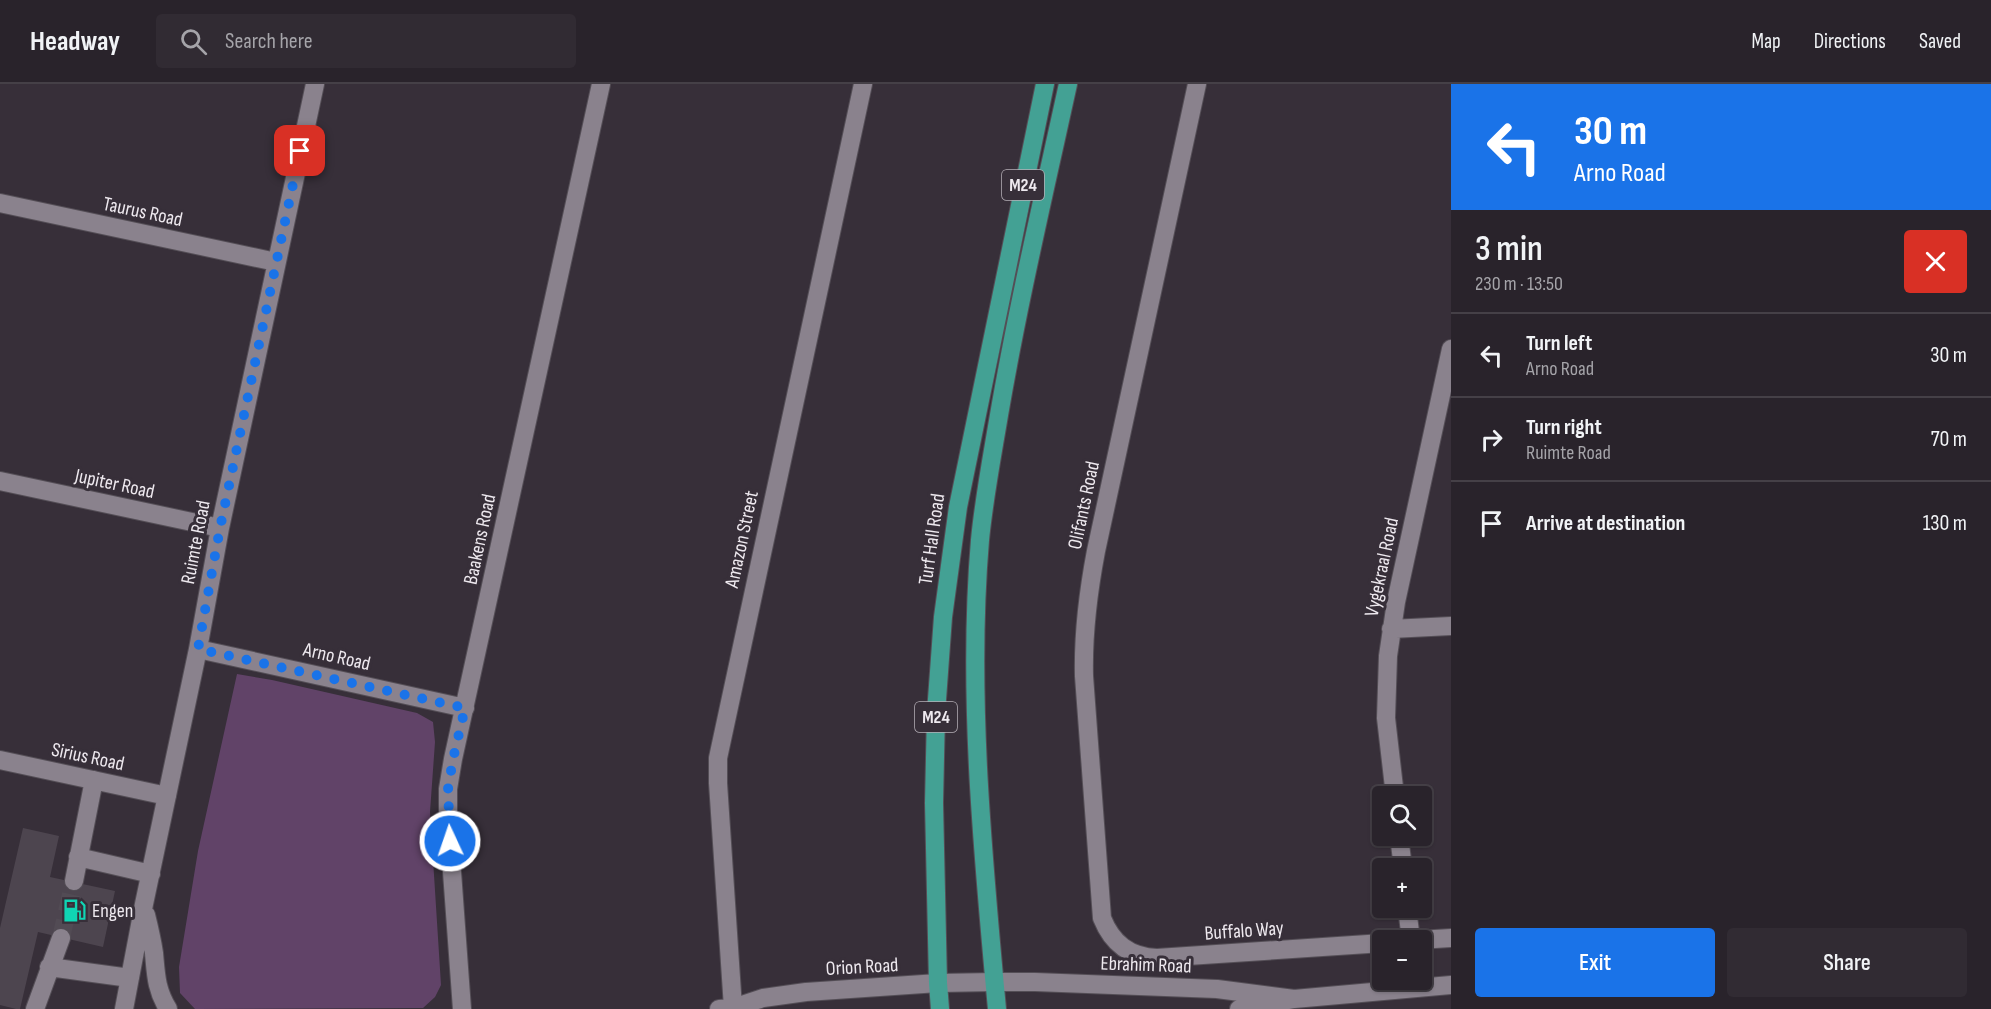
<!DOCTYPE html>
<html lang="en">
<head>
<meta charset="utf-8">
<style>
  body { margin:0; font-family:"Sofia Sans Condensed",sans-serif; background:#312b33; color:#f1f3f6; height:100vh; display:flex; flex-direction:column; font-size:22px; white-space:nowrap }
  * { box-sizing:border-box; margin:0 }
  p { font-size:20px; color:#a5a4a9 }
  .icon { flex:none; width:33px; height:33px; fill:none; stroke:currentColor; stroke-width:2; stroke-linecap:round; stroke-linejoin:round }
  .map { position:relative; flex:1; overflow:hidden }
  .panel { display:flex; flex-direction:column; background:#29232b; width:540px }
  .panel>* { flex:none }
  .guide { background:#1a73e8; color:#fff; overflow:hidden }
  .buttons { position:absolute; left:1372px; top:702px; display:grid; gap:12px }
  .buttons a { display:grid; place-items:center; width:60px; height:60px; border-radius:6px; background:#29232b; box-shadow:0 2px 4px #0004,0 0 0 2px #454047; font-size:30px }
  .pin { position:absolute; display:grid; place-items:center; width:51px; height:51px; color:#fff; margin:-26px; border-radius:12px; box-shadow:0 3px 9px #0006 }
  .me { position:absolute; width:66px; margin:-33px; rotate:357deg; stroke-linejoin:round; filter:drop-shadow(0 0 4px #0008) }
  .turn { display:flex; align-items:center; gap:21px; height:126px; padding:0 24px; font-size:27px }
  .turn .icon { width:78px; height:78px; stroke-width:2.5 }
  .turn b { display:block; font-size:42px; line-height:51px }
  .round { display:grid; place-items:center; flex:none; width:63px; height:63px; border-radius:6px; background:#312b33 }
  .headline { display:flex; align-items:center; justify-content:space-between; height:102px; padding:0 24px }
  h1 { font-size:36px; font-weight:600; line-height:45px }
  .action { display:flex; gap:12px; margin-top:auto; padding:12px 24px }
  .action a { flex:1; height:69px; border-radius:6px; background:#1a73e8; color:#fff; font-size:24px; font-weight:600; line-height:69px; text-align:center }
  .action a+a { background:#312b33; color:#f1f3f6 }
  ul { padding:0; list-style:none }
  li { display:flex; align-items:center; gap:18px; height:84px; padding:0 24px; border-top:2px solid #454047 }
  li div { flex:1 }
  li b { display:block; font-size:22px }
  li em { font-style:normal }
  header { display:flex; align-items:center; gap:36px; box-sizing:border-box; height:84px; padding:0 30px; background:#29232b; border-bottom:2px solid #454047 }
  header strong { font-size:28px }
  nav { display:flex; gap:33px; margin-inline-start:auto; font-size:21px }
  .search { width:420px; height:54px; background:#312b33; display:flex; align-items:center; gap:15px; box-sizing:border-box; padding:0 21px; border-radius:6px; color:#a5a4a9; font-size:22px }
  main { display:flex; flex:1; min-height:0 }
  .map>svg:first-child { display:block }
</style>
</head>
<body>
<header>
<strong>Headway</strong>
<div class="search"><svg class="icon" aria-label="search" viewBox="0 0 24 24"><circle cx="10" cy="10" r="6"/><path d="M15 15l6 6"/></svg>Search here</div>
<nav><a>Map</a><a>Directions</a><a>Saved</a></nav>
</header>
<main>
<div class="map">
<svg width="1451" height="925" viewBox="0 0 1451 925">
  <rect width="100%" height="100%" fill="#372f39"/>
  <path fill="#614368" d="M237 590 272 596 417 629 433 638 435 658 430 728 441 901 435 913 423 924 195 925 180 909 179 883 198 767Z"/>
  <path fill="#4d454f" d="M23 744 59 752 50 793 115 807 103 863 38 848 20 925H16L0 921V844Z"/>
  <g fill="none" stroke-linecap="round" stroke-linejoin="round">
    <path stroke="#524b54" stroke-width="18" stroke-dasharray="18 9" stroke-linecap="butt" d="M61 854 74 797"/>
    <defs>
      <path id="minor" d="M1197 0 1096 467C1088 509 1083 550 1084 592L1102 834C1112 859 1129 873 1157 874L1383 859
        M0 119 276 178
        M0 397 220 444
        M1391 545 1451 542
        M198 565 465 624
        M0 676 167 712
        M1395 712 1386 634 1388 572 1396 518 1451 265
        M1399 752 1403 784
        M78 773 151 790
        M74 797 94 696
        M1407 824 1411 856
        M146 831C149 843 152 856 154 869 156 891 156 905 168 925
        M1418 856 1451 854
        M49 883 130 894
        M733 924 718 699V674L863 0
        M35 925 61 854
        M124 925 144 820 198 565 220 444 315 0
        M462 925 448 733V705L453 675 601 0
        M719 925 733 924 763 914 806 908 938 899 995 898H1035L1217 905 1294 915
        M1239 925 1294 915 1451 901"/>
      <path id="major" d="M940 925 938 899 934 719 936 629 943 533 958 423 1045 0
        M997 925C983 773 967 609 980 456 984 414 992 373 999 331 1018 220 1044 110 1068 0"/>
    </defs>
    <use href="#minor" stroke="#544e56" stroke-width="20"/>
    <use href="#major" stroke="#544e56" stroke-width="20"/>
    <use href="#minor" stroke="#8a828d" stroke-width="18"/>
    <use href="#major" stroke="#43a194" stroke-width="18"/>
  </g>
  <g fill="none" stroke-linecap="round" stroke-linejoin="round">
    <path stroke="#1a73e8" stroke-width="10" stroke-dasharray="0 18" d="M300 67 220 444 198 565 465 624 453 675 448 705 450 757"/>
  </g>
  <defs>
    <symbol id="fuel-bare" viewBox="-9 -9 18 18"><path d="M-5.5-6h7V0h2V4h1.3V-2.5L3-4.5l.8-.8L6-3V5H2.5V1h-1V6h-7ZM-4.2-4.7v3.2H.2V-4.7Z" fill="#10d5b4" stroke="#372f39" stroke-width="2.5" paint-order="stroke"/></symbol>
  </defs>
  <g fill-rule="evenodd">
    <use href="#fuel-bare" x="58" y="810" width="33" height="33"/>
  </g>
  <g text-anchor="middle" stroke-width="6" stroke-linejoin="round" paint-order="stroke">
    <g fill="#372f39" stroke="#b7b1b8" stroke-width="1.5">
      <rect x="1002" y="86" width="42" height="30" rx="4.5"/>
      <rect x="915" y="618" width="42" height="30" rx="4.5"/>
    </g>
    <g font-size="18" font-weight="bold" fill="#eee9ef">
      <text x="1023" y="107">M24</text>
      <text x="936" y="639">M24</text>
    </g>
    <g font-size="20" fill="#eee9ef" stroke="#372f39">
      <text transform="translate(143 127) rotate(12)" y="7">Taurus Road</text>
      <text transform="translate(115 399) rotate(12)" y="7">Jupiter Road</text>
      <text transform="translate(1083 421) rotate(-78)" y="7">Olifants Road</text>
      <text transform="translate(479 455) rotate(-78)" y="7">Baakens Road</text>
      <text transform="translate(741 455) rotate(-78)" y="7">Amazon Street</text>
      <text transform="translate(931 455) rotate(-82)" y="7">Turf Hall Road</text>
      <text transform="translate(195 458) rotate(-79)" y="7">Ruimte Road</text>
      <text transform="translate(1381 483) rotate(-78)" y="7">Vygekraal Road</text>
      <text transform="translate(337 572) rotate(13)" y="7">Arno Road</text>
      <text transform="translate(88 672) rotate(12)" y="7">Sirius Road</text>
      <text transform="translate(1244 846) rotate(-4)" y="7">Buffalo Way</text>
      <text transform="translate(1146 880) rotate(2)" y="7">Ebrahim Road</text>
      <text transform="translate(862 882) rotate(-3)" y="7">Orion Road</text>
    </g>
    <g font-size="20" fill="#eee9ef" stroke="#372f39" text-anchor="start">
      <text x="92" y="833">Engen</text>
    </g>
  </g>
</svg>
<div class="buttons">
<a><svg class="icon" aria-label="search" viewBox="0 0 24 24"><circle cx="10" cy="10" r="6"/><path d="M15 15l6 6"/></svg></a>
<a>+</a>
<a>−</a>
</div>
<div class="pin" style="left:300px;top:67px;background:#d93025"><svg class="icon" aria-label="arrive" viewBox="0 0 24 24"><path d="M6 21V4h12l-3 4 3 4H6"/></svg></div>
<svg class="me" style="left:450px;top:757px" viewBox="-20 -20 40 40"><circle r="17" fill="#1a73e8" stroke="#fff" stroke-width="3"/><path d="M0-11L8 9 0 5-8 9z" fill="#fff"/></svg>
</div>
<section class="panel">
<div class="guide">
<div class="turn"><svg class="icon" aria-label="left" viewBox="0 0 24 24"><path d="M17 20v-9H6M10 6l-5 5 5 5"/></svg><div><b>30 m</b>Arno Road</div></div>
</div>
<div class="headline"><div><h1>3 min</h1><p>230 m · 13:50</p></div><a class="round" style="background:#d93025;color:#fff"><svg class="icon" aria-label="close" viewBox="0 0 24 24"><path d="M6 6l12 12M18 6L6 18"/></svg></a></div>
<ul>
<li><svg class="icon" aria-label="left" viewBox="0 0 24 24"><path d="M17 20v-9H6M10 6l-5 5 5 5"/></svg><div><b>Turn left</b><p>Arno Road</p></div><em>30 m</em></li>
<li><svg class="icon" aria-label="right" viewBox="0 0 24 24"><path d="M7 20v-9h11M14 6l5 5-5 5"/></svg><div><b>Turn right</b><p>Ruimte Road</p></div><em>70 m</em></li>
<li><svg class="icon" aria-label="arrive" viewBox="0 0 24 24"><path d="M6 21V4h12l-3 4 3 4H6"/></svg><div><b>Arrive at destination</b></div><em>130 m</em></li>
</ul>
<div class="action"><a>Exit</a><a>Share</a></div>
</section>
</main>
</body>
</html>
